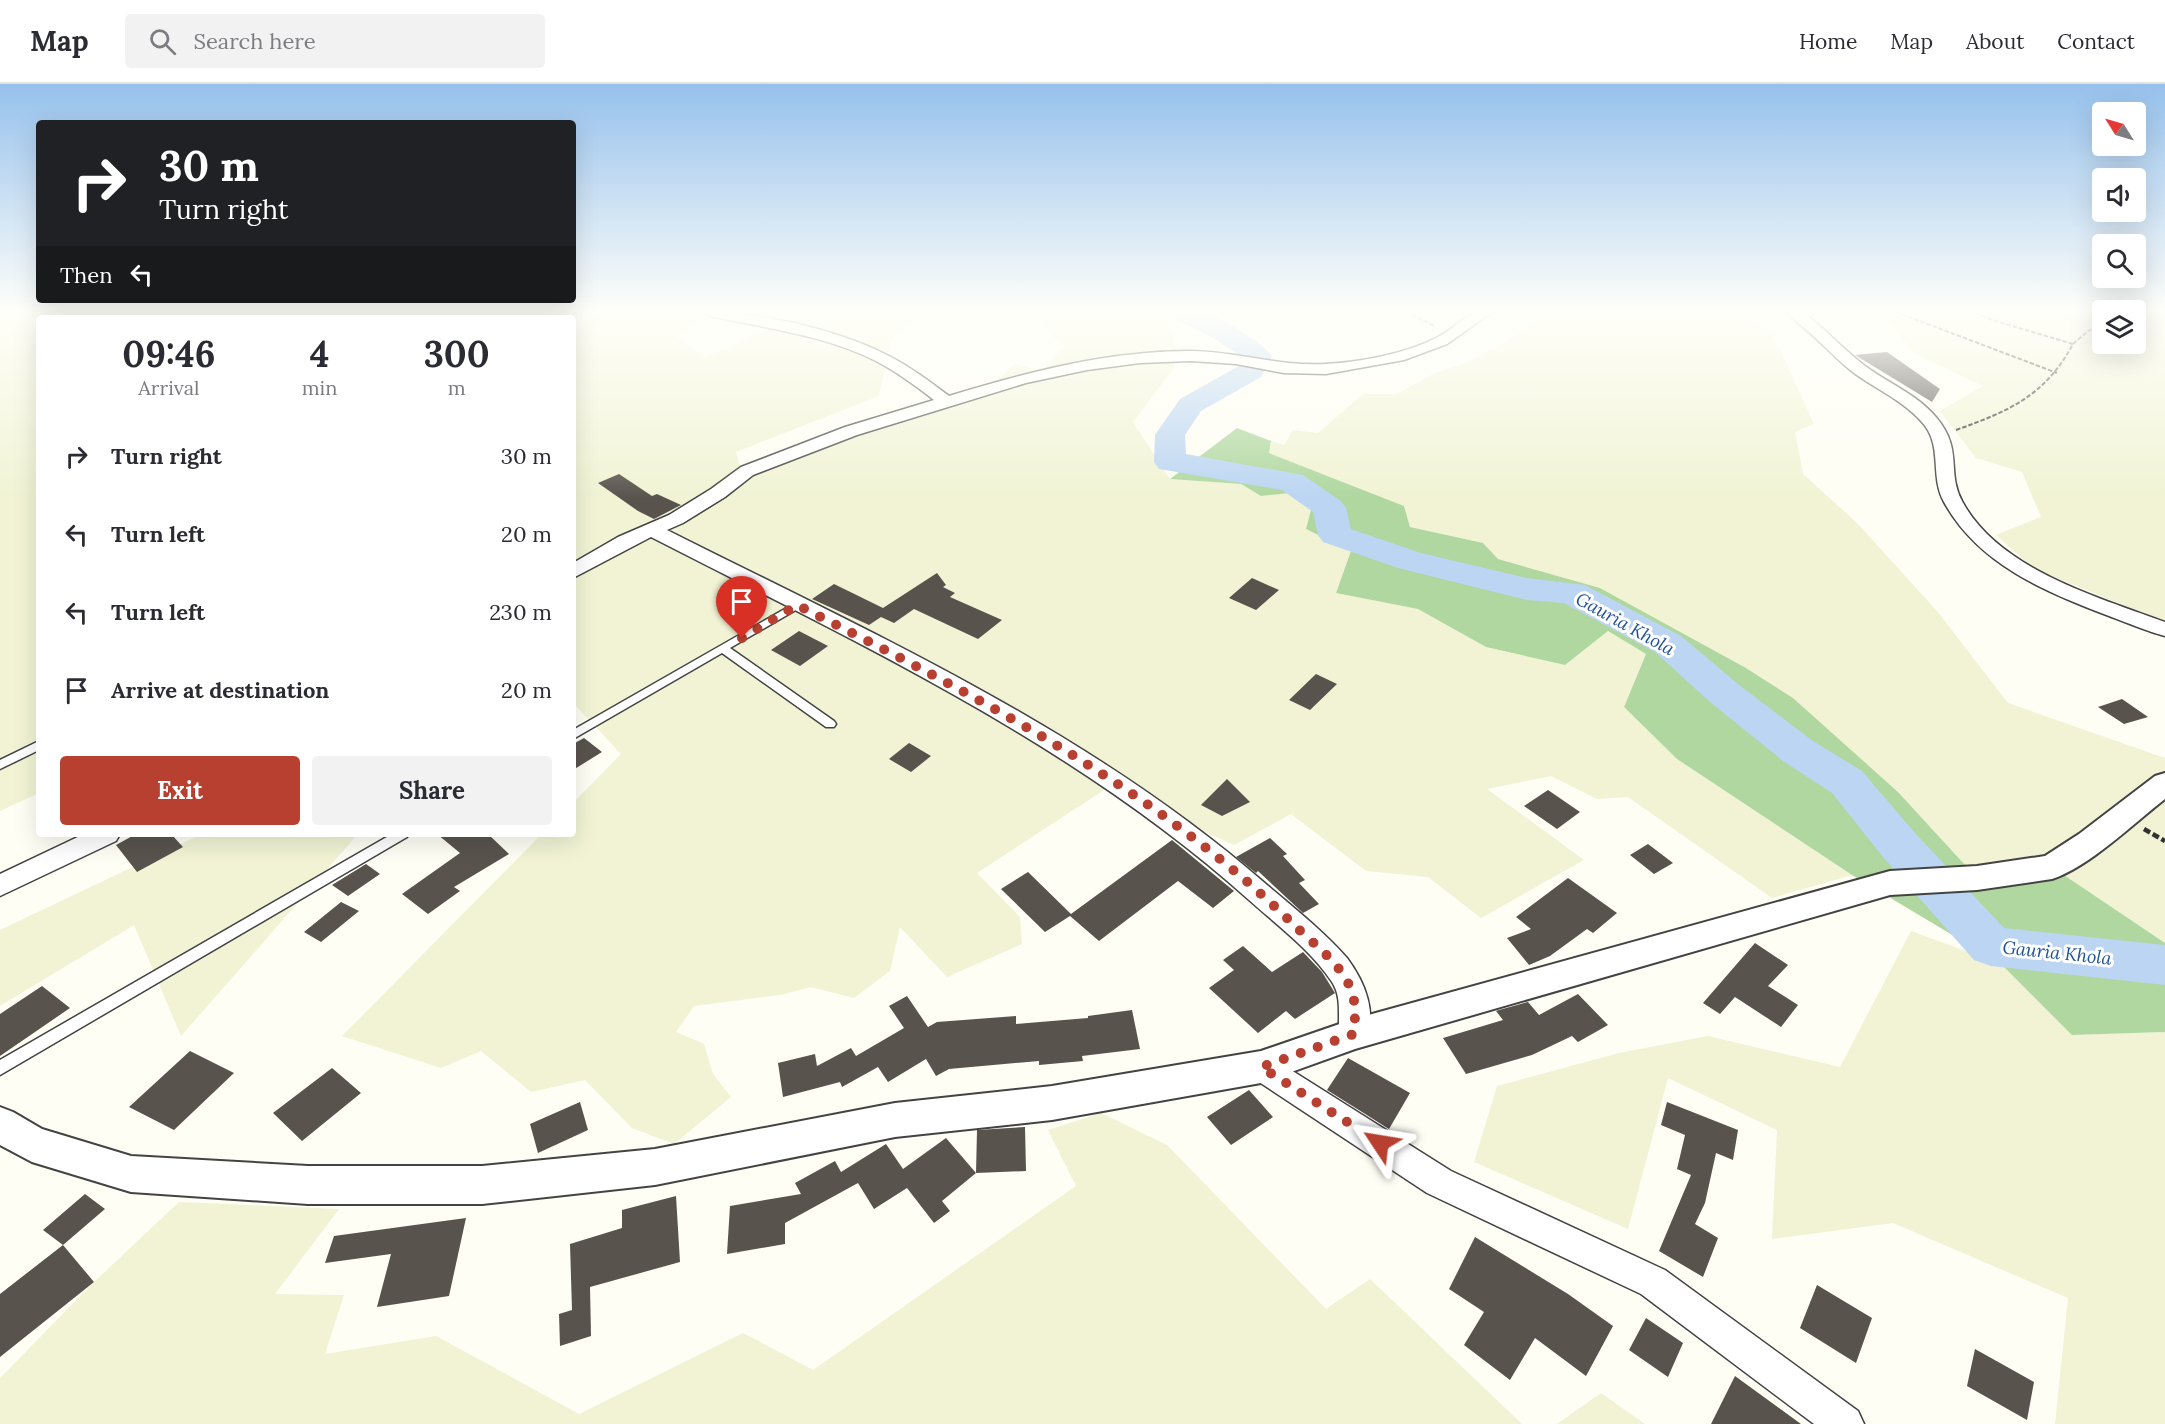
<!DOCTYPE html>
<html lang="en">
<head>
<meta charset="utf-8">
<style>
  body { margin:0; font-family:Lora,serif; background:#f2f2f3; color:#2b2b33; height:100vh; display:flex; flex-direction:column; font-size:22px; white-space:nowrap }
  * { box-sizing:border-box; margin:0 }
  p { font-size:20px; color:#7c7c81 }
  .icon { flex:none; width:33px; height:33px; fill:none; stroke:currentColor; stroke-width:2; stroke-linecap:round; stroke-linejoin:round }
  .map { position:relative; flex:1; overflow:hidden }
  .drawer { position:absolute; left:36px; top:231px; width:540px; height:522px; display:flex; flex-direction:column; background:#fff; border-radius:6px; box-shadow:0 6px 24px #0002 }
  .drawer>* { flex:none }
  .banner { position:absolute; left:36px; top:36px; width:540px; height:183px; border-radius:6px; box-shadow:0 6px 24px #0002; background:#202124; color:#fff; overflow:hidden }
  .needle { width:39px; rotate:307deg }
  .fabs { position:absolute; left:2092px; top:18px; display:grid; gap:12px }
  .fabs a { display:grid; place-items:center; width:54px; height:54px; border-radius:6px; background:#fff; box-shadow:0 6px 24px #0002; font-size:30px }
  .pin { position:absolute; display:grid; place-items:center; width:51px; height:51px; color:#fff; margin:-62px -26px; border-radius:50% 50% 50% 0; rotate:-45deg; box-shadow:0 0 6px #0007 }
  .pin .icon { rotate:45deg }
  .me { position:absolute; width:66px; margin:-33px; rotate:303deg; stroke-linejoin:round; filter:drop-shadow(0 0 4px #0008) }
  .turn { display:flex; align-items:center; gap:21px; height:126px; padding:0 24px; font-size:27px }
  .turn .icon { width:78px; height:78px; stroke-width:2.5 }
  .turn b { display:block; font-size:42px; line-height:51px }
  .then { display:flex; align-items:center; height:57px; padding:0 24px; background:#0003; gap:12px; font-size:22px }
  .eta { display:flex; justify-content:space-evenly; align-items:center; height:102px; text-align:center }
  .eta b { font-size:36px; font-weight:700; line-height:42px }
  .button { display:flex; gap:12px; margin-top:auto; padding:12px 24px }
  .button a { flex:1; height:69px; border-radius:6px; background:#b74030; color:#fff; font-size:24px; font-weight:700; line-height:69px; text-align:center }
  .button a+a { background:#f2f2f3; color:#2b2b33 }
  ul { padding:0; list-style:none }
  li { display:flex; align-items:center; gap:18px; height:78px; padding:0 24px }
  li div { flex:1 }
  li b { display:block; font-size:22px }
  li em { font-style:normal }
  header { display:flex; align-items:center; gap:36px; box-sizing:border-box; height:84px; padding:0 30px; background:#fff; border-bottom:2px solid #e1e1e2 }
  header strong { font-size:28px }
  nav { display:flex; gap:33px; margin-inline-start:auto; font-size:21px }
  .search { width:420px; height:54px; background:#f2f2f3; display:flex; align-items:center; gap:15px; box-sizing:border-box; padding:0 21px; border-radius:6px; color:#7c7c81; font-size:22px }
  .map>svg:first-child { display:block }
</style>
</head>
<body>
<header>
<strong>Map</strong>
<div class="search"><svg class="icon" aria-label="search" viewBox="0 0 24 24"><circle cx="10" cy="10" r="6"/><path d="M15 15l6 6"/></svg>Search here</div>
<nav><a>Home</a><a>Map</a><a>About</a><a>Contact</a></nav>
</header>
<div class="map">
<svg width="2165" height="1340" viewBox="0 0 2165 1340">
  <rect width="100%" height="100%" fill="#fefef4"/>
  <path fill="#f1f3d4" d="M11 228H700L677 254 706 273 806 228H926L891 255 879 312 736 368 740 383 999 295 1015 280 1041 287 1063 263 1044 242 1057 228H1161L1174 250V284L1133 338 1170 395 1241 400 1261 412 1289 408 1311 426 1306 445 1351 467 1336 509 1418 525 1486 563 1565 581 1608 547 1646 570 1624 623 1677 675 1852 791 1772 814 1628 713 1597 715 1551 692 1487 705 1584 776 1481 834 1428 793 1366 787 1291 730 1234 761 1107 704 977 789 1020 833 1022 860 947 893 900 843 890 887 854 914 811 903 780 911 694 922 676 948 704 960 713 990 731 1013 674 1060 632 1044 585 996 531 1008 481 967 441 984 342 952 542 750H573V719L621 670 576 622 573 624V234H39V709L0 727V231Z
    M1578 228H1727L1771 246 1814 340 1795 348 1803 390 1858 440 1937 527 2008 619 2165 674V859L2052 783 1977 794 1898 708 1793 614 1746 584 1600 504 1498 475 1483 459 1410 443 1404 422 1269 369 1271 357 1284 361 1293 346 1318 349 1363 310H1397L1435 289 1466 279 1512 254 1546 232 1569 237 1580 230Z
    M1875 228H2103V260H2136V228H2165V538L2034 485 1996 451 2041 433 2022 388 1976 374 1940 327 1983 302 1916 270 1880 229Z
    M202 750H358L181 952 134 841 0 922V846Z
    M1911 847 2001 880 2073 951 2165 948V1340H2055L2068 1214 1893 1139 1772 1155 1777 1046 1668 994 1628 1145 1474 1078 1497 1002 1619 969 1708 952 1840 983Z
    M1101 1029 1167 1061 1326 1225 1370 1195 1522 1340H0V1294L94 1198 179 1118 339 1125 275 1210 344 1211 325 1270 436 1252 579 1330 743 1249 813 1286 1076 1102 1048 1046Z
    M1601 1309 1645 1340H1557Z"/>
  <path fill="#afd79f" d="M1237 344 1271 357 1269 369 1404 422 1410 443 1483 459 1498 475 1600 504 1746 584 1793 614 1898 708 1977 794 2052 783 2165 859V948L2072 951 2001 880 1852 791 1677 675 1624 623 1646 570 1608 547 1565 581 1486 563 1418 525 1336 509 1351 467 1306 445 1311 426 1290 409 1261 412 1241 400 1170 395Z"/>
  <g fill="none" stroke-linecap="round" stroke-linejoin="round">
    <path fill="#bbd5f2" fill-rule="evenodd" d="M1169 228C1179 228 1193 226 1203 228 1221 233 1261 257 1272 272L1261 293 1201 327 1185 351 1186 370 1303 391 1341 417 1346 424 1351 445 1421 469 1527 494 1585 501 1681 552 1738 600 1813 657 1862 687 1915 749 2004 844 2165 861V901L1991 882 1974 876 1883 773 1832 709 1783 677 1710 618 1655 568 1564 519 1527 516 1398 484 1323 458 1318 451 1313 428 1282 406 1159 385 1154 378 1155 351 1180 315 1239 282 1243 274 1217 256 1173 234Z"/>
  </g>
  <path fill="#58534d" d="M1887 268 1940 305 1932 318 1855 271Z
    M619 390 652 412 657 410 681 421 654 435 638 427 598 399Z
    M937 489 946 501 943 503 955 509 950 513 1002 536 978 555 914 525 894 539 881 533 869 541 812 515 834 500 883 524Z
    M1252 494 1279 506 1256 526 1229 514Z
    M799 547 828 562 800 582 771 566Z
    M1316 590 1337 600 1310 626 1289 616Z
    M2122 615 2148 633 2124 640 2098 623Z
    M584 654 602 668 573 686V660Z
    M909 659 931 672 911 688 889 675Z
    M1227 695 1250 718 1222 732 1201 721Z
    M1548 706 1580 728 1557 745 1524 722Z
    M136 750H171L183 763 137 788 116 761Z
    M437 750H488L509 770 454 803 460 807 428 830 402 810 460 769Z
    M1270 754 1287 770 1283 772 1305 796 1299 799 1319 820 1303 829 1258 787 1256 789 1236 773Z
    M1172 756 1234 807 1213 824 1178 797 1099 857 1070 832 1045 848 1001 805 1028 788 1071 830Z
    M1648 760 1673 779 1654 790 1630 771Z
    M366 780 380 790 348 812 332 801Z
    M1568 794 1617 829 1593 849 1587 845 1550 872 1529 881 1507 854 1531 845 1516 833Z
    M341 818 359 827 321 858 304 848Z
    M1755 859 1788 881 1768 902 1798 921 1781 943 1735 913 1720 930 1703 919Z
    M1243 862 1272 888 1303 868 1322 888 1335 909 1295 935 1286 927 1258 949 1209 904 1234 886 1223 876Z
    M42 902 70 924 0 972V930Z
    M1578 910 1608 941 1578 958 1572 952 1532 971 1466 990 1443 954 1503 936 1496 927 1499 926 1528 918 1539 931Z
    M907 912 928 943 937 938 1016 932V940L1088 934V932L1132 926 1140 965 1082 972 1083 977 1039 981V977L949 985 936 992 926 975 888 998 878 983 842 1003 840 998 783 1013 778 979 815 970 817 982 851 964 856 972 904 944 889 922Z
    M190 967 234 989 174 1046 129 1023Z
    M1348 974 1410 1009 1389 1045 1327 1006Z
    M332 984 361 1009 302 1057 273 1029Z
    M1249 1006 1273 1033 1231 1061 1207 1033Z
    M580 1018 588 1046 538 1069 530 1040Z
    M1667 1018 1738 1046 1733 1076 1716 1069 1705 1119 1695 1140 1718 1154 1703 1193 1659 1167 1691 1091 1677 1085 1685 1051 1661 1041Z
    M1025 1043 1026 1087 976 1089 942 1117 950 1127 934 1139 907 1104 874 1125 858 1099 785 1139V1160L727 1170 730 1122 801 1110 795 1099 835 1077 841 1088 886 1060 903 1085 946 1054 976 1089 977 1046Z
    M85 1110 105 1125 63 1161 43 1146Z
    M676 1112 680 1178 590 1203 591 1252 560 1262 559 1230 572 1226 570 1160 622 1144V1126Z
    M466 1134 449 1212 377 1223 391 1170 325 1179 334 1152Z
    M1475 1153 1568 1210 1613 1242 1586 1292 1535 1254 1510 1296 1464 1261 1484 1228 1449 1205Z
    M63 1161 94 1198 0 1273V1210Z
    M1817 1201 1872 1234 1856 1279 1800 1244Z
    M1646 1234 1683 1259 1668 1293 1629 1266Z
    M1975 1265 2034 1298 2027 1336 1967 1302Z
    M1735 1292 1801 1340H1711Z"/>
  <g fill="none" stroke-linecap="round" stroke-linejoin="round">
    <defs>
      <path id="service" d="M567 228H577L564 234H553Z
        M797 518 801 519 802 521 801 523 730 564 834 637 836 640 834 643H826L722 569 573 655V646Z
        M39 657V666L0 685V676Z
        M392 750H408L407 753 0 991V976Z"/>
      <path id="minor" d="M703 228C760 228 835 245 887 271 909 282 929 297 949 312 1028 288 1107 267 1190 267 1236 267 1280 283 1326 280 1361 278 1404 270 1436 254 1460 242 1463 228 1492 228L1447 260 1404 276 1326 290 1284 289 1236 280 1191 277 1140 279 1087 286 1026 299 857 351 753 391 725 413 683 439 667 446C874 550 1091 647 1267 801 1294 824 1323 847 1347 874 1365 898 1378 930 1365 959L1354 963 1343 959C1334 940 1345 918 1332 898 1311 866 1277 841 1249 816 1074 659 858 559 651 453L573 494V479L618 453 669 431 711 405 741 383 845 343 934 316C916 302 897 288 876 277 825 251 765 244 710 232Z
        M1787 228H1803C1825 245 1843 265 1865 282 1888 299 1916 310 1935 332 1964 365 1946 387 1962 417 1998 485 2097 513 2165 538V552C2146 547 2128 539 2109 532 2045 508 1978 480 1944 418 1929 391 1944 361 1921 337 1902 316 1876 305 1854 289 1838 277 1825 262 1810 249 1803 242 1792 236 1787 228Z
        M84 750H120L116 757 0 812V790Z
        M1261 970 1272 974 1451 1087 1665 1186 1858 1327 1864 1340H1814L1641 1210 1427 1109 1250 992 1246 983 1250 974Z"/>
      <path id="tertiary" d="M2165 689V715C2134 739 2089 783 2052 795L1977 806 1890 811 1355 965 1261 999 1052 1036 895 1053 655 1101 482 1120H308L131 1108 32 1078 0 1061V1023L13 1028 42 1045 131 1072 308 1082H482L655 1065 895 1019 1052 1002 1261 967 1354 935 1890 787 1977 782 2045 772 2079 750 2155 692Z"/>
    </defs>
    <use href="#service" stroke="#434343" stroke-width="3"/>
    <use href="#minor" stroke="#434343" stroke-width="3"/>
    <use href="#tertiary" stroke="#434343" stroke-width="4"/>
    <path stroke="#323232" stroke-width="2" stroke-dasharray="4.5 2" stroke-linecap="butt" d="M1406 228 1435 242
      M1896 228 2057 289
      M2136 229 2139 228
      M2073 260 2088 247 2103 241
      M1956 346C2009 327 2045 312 2073 260L1992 236 1974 228"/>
    <path stroke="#323232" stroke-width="4.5" stroke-dasharray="7 3" stroke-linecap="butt" d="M2144 745 2165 757"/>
    <use href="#service" fill="#fff" fill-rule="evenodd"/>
    <use href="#minor" fill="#fff" fill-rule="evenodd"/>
    <use href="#tertiary" fill="#fff" fill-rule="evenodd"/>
  </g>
  <linearGradient id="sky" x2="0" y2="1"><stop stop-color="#96c1ec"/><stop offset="0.55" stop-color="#fffffa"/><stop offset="1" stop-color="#fffffa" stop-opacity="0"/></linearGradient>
  <rect width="2165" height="415" fill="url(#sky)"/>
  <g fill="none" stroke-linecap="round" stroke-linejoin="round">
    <path stroke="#b74030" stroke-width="10" stroke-dasharray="0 18" d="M742 554 797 521C971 609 1150 701 1291 838 1310 857 1338 877 1349 901 1357 918 1355 932 1354 950L1261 983 1380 1059"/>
  </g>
  <g text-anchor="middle" stroke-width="6" stroke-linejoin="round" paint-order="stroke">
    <g font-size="18" font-style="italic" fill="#20519a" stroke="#fff">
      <text transform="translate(1625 540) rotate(29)" y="6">Gauria Khola</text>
      <text transform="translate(2057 869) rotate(6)" y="6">Gauria Khola</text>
    </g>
  </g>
</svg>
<div class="fabs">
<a><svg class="needle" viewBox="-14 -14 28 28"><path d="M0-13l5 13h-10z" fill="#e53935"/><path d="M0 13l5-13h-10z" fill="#7c7c81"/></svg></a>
<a><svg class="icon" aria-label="sound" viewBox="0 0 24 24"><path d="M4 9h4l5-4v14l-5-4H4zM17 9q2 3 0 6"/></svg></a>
<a><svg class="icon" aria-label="search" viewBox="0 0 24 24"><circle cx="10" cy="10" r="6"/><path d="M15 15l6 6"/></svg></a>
<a><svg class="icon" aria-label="layers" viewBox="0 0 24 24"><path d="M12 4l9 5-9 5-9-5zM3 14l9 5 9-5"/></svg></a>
</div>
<div class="pin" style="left:742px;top:554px;background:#d93025"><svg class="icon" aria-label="arrive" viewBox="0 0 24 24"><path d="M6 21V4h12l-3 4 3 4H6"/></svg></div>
<svg class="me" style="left:1380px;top:1059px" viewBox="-20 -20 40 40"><path d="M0-17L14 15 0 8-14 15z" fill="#b74030" stroke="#fff" stroke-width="4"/></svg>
<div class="banner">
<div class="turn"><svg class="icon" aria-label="right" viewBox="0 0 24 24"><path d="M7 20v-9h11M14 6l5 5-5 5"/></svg><div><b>30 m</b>Turn right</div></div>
<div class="then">Then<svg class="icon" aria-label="left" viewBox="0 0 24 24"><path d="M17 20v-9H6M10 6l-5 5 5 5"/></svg></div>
</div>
<section class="drawer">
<div class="eta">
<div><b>09:46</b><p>Arrival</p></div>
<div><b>4</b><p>min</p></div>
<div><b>300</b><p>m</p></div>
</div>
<ul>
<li><svg class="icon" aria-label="right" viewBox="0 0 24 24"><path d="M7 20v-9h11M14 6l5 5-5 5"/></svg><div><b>Turn right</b></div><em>30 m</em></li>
<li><svg class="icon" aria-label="left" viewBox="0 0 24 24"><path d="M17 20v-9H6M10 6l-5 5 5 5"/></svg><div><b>Turn left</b></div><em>20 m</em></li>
<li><svg class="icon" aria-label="left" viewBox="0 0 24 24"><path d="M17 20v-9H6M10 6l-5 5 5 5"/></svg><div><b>Turn left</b></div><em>230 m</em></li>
<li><svg class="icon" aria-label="arrive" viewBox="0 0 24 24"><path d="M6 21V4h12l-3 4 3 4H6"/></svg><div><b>Arrive at destination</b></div><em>20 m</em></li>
</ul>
<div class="button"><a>Exit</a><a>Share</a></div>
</section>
</div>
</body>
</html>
